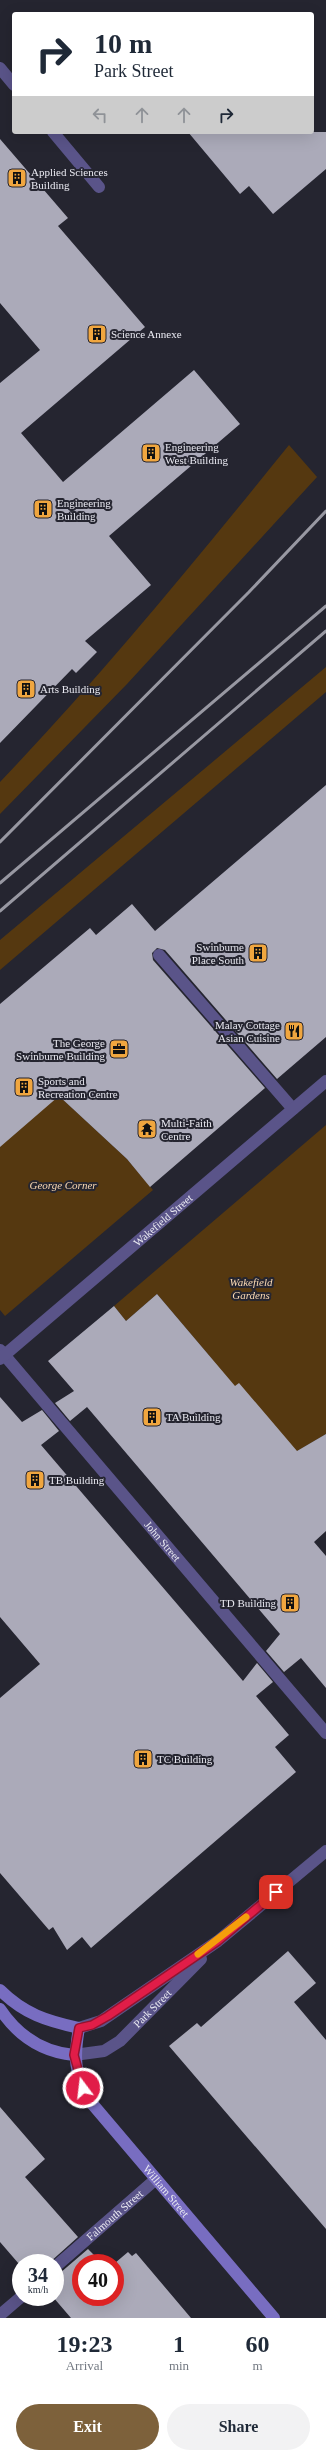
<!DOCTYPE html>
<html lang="en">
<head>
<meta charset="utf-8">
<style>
  body { margin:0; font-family:Georgia,serif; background:#f2f2f3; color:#1f2937; height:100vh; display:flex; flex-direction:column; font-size:15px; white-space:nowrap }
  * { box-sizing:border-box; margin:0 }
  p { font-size:13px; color:#747a83 }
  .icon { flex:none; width:22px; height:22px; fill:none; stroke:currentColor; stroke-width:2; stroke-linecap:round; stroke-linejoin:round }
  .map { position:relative; height:2318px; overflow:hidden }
  .side { display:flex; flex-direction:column; background:#fff; flex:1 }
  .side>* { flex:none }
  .top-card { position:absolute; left:12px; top:12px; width:302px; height:122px; border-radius:4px; box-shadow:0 4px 16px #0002; background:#fff; color:#1f2937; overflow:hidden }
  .speed { position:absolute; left:12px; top:2254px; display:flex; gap:8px; font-size:20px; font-weight:700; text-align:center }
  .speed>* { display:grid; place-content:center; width:52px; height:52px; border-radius:50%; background:#fff; box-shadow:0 4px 16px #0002; line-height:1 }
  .speed small { font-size:10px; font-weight:400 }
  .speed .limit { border:6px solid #d22; background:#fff; color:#111 }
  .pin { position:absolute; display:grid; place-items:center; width:34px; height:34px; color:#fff; margin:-17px; border-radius:8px; box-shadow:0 2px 6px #0006 }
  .me { position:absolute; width:44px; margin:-22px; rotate:345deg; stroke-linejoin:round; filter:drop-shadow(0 0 3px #0008) }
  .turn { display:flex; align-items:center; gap:14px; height:84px; padding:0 16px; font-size:18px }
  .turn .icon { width:52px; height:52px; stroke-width:2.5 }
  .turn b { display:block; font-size:28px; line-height:34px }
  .lanes { display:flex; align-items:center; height:38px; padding:0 16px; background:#0003; justify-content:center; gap:20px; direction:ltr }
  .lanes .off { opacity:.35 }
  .eta { display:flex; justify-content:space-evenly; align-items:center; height:68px; text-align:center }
  .eta b { font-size:24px; font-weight:800; line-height:28px }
  .primary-button { display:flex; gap:8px; margin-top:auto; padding:8px 16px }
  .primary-button a { flex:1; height:46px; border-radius:24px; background:#7d613b; color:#fff; font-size:16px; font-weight:800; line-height:46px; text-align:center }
  .primary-button a+a { background:#f2f2f3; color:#1f2937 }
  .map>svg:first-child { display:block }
</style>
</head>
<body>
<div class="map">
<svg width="326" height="2318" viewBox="0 0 326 2318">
  <rect width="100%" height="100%" fill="#252530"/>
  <path fill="#553810" d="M289 445 317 477 127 684 0 814V782C102 675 196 560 289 445Z
    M326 667V692L0 970V940Z
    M43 1081 127 1159 153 1190 5 1316 0 1310V1147Z
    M326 1125V1434L257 1475 181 1385 212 1359 157 1294 126 1321 114 1306Z"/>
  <path fill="#abaab9" d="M188 132H326V169L273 214 249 186 240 194Z
    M0 139 68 218 58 226 145 327 21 433 63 482 194 370 240 424 109 536 151 585 85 641 97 652 76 673 72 669 0 743V383L40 350 0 303Z
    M326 785V1037L277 1079 165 950 157 948 152 953 153 960 265 1088 150 1187 127 1159 59 1096 0 1147V1004L90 928 96 935 132 904 155 931Z
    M157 1294 235 1386 239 1383 297 1451 326 1434V1531L314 1542 326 1556V1688L301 1658 284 1672 266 1651 280 1634 87 1407 70 1421 55 1403 74 1391 48 1361 114 1306 126 1321Z
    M0 1397 22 1422 42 1410 59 1431 41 1445 243 1681 257 1663 273 1682 256 1696 289 1735 275 1747 296 1772 91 1948 82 1937 67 1950 53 1927 49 1930 0 1873V1698L40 1664 0 1617Z
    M288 1951 316 1983 294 2002 326 2040V2229L169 2046 197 2023 201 2027Z
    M0 2107 45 2159 25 2177 78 2237 49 2263H24L22 2261 19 2264 0 2242Z
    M88 2249 102 2263H81V2297H115V2263L128 2252 132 2256 136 2253 191 2318H71L53 2297H55V2274L60 2273Z"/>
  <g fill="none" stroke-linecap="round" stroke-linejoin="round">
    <path stroke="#5a5489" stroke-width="12" d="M0 68 14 85
      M53 132 99 187
      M159 955 293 1109"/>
    <g stroke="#5a5489" stroke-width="12">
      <path id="s1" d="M0 1350 326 1733"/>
      <path id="s2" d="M0 1359 326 1081"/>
      <path d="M79 2028 101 2021 218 1941 326 1851"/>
      <path id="s3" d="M74 2055 104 2051 120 2041 201 1959"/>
      <path id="s4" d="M55 2267 156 2179"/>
      <path d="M0 2315 21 2297"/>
    </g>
    <g stroke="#786dc1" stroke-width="12">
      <path id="s5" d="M0 1990C24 2014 47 2021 79 2028 74 2056 74 2074 89 2100L274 2318"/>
      <path d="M0 2009C18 2036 42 2052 74 2055"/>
    </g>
    <path stroke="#9898a2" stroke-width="3" d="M0 842 249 592 326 511
      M0 883 326 606
      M0 911 326 631"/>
  </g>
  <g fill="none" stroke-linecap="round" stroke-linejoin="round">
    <defs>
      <path id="route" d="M83 2088 74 2055 79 2028 92 2025 108 2016 218 1941 276 1892"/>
    </defs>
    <use href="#route" stroke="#92132f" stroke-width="10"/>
    <use href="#route" stroke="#e11d48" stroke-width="7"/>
    <path stroke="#f59e0b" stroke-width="7" d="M198 1954 246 1917"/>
  </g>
  <defs>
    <symbol id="building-square" viewBox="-11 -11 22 22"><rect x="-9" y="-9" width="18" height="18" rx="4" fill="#f0a63f" stroke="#252530"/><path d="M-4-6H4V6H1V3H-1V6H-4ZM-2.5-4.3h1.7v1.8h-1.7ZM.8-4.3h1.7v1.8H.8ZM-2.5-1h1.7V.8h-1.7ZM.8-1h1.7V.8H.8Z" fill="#111"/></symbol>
    <symbol id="restaurant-square" viewBox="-11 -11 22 22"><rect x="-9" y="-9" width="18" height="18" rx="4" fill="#f0a63f" stroke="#252530"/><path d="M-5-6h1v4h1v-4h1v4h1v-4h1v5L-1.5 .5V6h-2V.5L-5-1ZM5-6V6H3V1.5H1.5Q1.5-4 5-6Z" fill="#111"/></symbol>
    <symbol id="office-square" viewBox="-11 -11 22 22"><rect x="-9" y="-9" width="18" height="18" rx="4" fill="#f0a63f" stroke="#252530"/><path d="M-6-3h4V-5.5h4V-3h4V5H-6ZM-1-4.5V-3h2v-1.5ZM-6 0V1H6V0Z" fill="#111"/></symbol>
    <symbol id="temple-square" viewBox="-11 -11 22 22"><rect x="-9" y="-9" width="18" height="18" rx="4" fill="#f0a63f" stroke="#252530"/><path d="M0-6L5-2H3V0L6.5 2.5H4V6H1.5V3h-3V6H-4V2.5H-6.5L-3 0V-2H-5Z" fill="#111"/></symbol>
  </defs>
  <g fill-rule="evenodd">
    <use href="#building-square" x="6" y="167" width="22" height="22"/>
    <use href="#building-square" x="86" y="323" width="22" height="22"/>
    <use href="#building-square" x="140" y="442" width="22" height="22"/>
    <use href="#building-square" x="32" y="498" width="22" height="22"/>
    <use href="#building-square" x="15" y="678" width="22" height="22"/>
    <use href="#building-square" x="247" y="942" width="22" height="22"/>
    <use href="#restaurant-square" x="283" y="1020" width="22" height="22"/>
    <use href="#office-square" x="108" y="1038" width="22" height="22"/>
    <use href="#building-square" x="13" y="1076" width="22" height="22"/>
    <use href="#temple-square" x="136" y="1118" width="22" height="22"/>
    <use href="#building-square" x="141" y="1406" width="22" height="22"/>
    <use href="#building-square" x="24" y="1469" width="22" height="22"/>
    <use href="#building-square" x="279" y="1592" width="22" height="22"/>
    <use href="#building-square" x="132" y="1748" width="22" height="22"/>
  </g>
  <g text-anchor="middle" stroke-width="4" stroke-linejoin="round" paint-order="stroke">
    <g font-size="11" fill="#e9e9f1" stroke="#252530" text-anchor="start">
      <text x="31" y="176">Applied Sciences<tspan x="31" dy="13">Building</tspan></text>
      <text x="111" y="338">Science Annexe</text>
      <text x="165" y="451">Engineering<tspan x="165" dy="13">West Building</tspan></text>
      <text x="57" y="507">Engineering<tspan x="57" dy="13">Building</tspan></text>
      <text x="40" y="693">Arts Building</text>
      <text x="244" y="951" text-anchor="end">Swinburne<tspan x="244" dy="13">Place South</tspan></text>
      <text x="280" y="1029" text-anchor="end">Malay Cottage<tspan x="280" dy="13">Asian Cuisine</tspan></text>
      <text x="105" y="1047" text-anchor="end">The George<tspan x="105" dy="13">Swinburne Building</tspan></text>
      <text x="38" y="1085">Sports and<tspan x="38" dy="13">Recreation Centre</tspan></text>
      <text x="161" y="1127">Multi-Faith<tspan x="161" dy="13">Centre</tspan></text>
      <text x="166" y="1421">TA Building</text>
      <text x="49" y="1484">TB Building</text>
      <text x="276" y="1607" text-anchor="end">TD Building</text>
      <text x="157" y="1763">TC Building</text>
    </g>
    <g font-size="11" font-style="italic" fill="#fad9b3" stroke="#252530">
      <text x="63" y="1189">George Corner</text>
      <text x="251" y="1286">Wakefield<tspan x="251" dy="13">Gardens</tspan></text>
    </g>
    <g font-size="11" fill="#e9e9f1" stroke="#252530">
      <text dy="4" stroke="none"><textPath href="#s2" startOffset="214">Wakefield Street</textPath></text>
      <text dy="4" stroke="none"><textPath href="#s1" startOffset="251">John Street</textPath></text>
      <text dy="4" stroke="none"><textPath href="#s3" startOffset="95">Park Street</textPath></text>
      <text dy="4" stroke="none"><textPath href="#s5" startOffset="283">William Street</textPath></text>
      <text dy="4" stroke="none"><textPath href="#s4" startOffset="79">Falmouth Street</textPath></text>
    </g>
  </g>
</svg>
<div class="speed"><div>34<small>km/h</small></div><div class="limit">40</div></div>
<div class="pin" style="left:276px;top:1892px;background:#d93025"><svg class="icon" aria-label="arrive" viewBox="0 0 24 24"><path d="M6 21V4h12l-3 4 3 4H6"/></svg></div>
<svg class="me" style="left:83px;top:2088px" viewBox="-20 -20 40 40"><circle r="17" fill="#e11d48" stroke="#fff" stroke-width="3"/><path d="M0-11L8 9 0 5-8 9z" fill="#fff"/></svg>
<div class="top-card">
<div class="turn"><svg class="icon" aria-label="right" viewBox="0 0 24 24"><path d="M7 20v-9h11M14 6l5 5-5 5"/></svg><div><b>10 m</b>Park Street</div></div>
<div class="lanes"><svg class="icon off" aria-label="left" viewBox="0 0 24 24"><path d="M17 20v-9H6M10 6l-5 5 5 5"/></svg><svg class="icon off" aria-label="ahead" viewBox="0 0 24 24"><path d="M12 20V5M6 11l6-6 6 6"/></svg><svg class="icon off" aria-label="ahead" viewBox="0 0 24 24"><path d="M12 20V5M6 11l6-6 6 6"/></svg><svg class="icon" aria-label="right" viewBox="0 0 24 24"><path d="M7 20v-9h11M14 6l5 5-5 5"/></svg></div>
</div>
</div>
<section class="side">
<div class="eta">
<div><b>19:23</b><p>Arrival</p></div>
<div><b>1</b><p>min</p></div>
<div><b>60</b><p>m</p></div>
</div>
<div class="primary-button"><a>Exit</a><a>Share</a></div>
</section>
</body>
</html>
